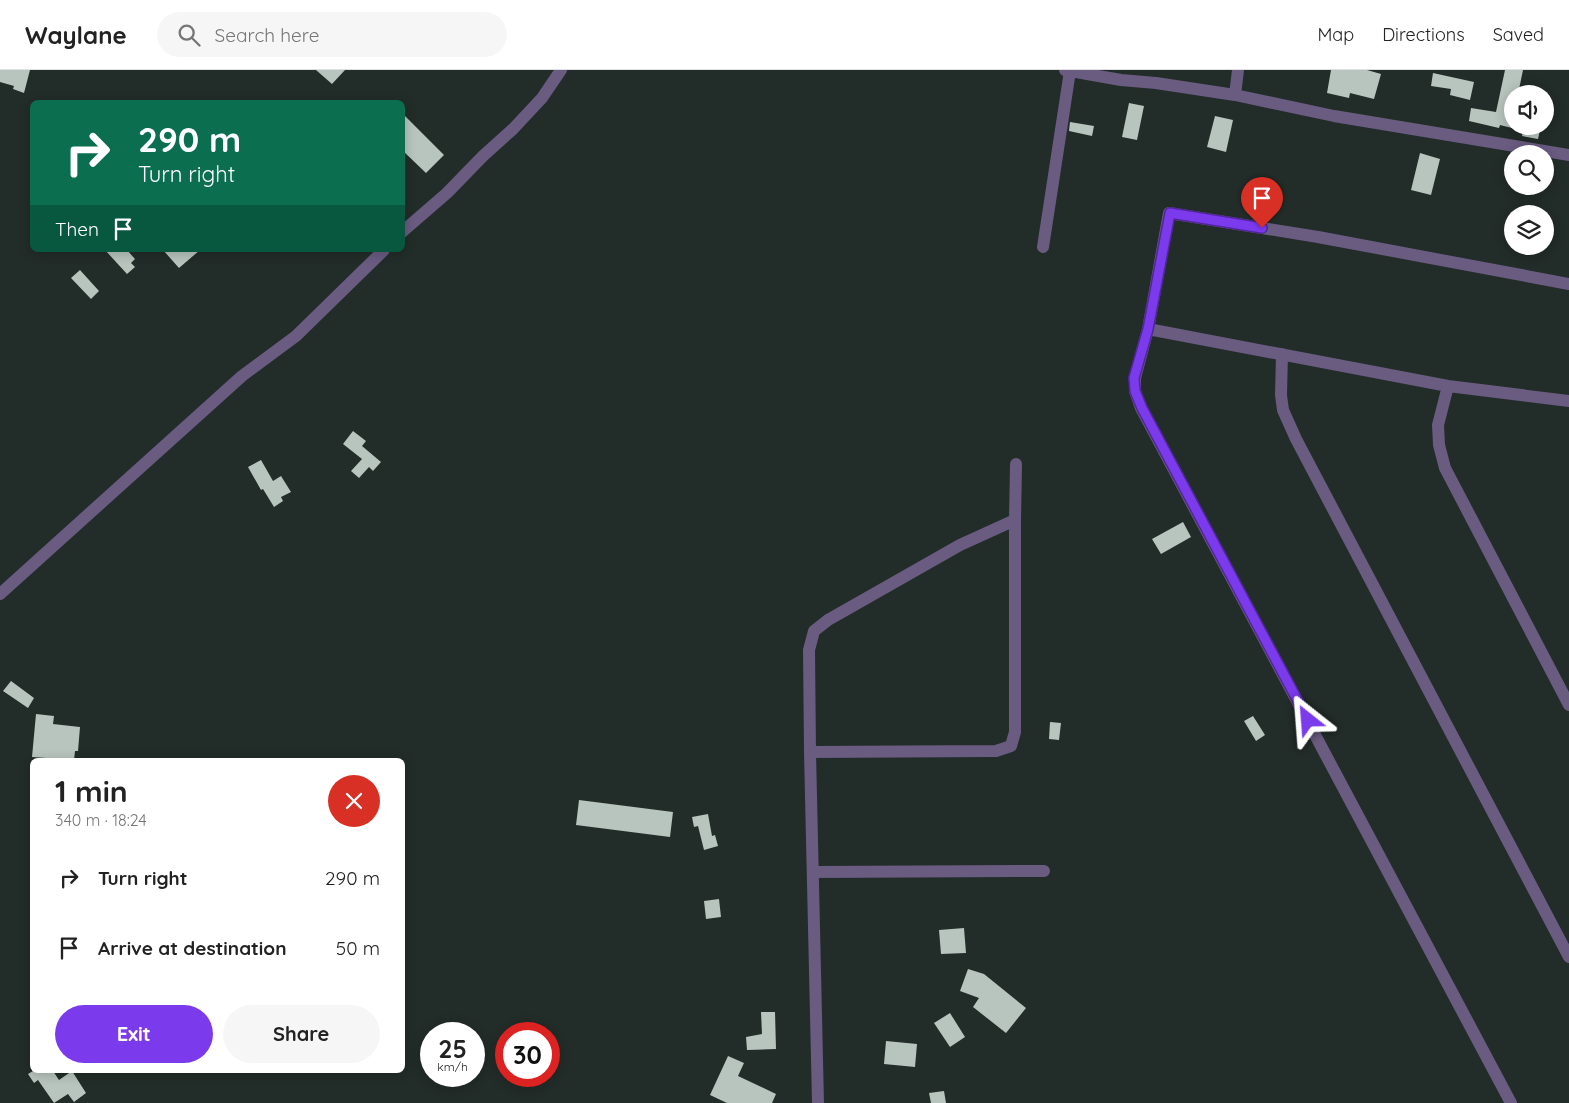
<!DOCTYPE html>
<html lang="en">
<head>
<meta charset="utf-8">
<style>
  body { margin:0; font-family:Quicksand,sans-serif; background:#f6f6f6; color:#222; height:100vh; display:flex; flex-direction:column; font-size:19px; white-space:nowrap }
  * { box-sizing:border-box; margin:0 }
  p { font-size:16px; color:#767676 }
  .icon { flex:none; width:28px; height:28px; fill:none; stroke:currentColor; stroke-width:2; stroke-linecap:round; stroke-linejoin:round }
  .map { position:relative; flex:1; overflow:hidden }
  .details { position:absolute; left:30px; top:688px; width:375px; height:315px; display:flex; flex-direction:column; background:#fff; border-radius:8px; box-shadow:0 2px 12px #0003 }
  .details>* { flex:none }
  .guide { position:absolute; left:30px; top:30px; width:375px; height:152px; border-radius:8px; box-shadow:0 2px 12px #0003; background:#0b6e4f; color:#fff; overflow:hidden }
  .buttons { position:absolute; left:1504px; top:15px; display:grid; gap:10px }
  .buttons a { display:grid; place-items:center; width:50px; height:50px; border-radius:50%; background:#fff; box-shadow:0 2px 12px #0003; font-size:25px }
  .speed { position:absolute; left:420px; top:952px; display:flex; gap:10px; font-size:25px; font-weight:700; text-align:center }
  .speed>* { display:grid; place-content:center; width:65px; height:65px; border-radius:50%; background:#fff; box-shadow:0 2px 12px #0003; line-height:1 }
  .speed small { font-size:12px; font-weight:400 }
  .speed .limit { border:8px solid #d22; background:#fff; color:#111 }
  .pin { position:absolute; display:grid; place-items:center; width:42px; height:42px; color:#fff; margin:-51px -21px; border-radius:50% 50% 50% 0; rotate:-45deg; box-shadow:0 0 5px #0007 }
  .pin .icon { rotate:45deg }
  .me { position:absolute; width:55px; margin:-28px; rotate:332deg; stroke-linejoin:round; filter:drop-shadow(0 0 4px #0008) }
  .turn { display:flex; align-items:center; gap:18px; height:105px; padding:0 25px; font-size:22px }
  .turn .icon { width:65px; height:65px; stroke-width:2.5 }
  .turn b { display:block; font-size:35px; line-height:42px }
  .then { display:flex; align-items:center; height:48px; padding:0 25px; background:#0003; gap:10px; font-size:19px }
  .round { display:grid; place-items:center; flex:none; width:52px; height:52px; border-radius:26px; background:#f6f6f6 }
  .headline { display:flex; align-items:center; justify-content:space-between; height:85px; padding:0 25px }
  h1 { font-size:30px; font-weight:800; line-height:38px }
  .primary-button { display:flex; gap:10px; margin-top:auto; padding:10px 25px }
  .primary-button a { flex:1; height:58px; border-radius:30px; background:#7c3aed; color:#fff; font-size:20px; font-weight:800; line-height:58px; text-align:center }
  .primary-button a+a { background:#f6f6f6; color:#222 }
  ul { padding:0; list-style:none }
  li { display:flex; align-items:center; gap:15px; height:70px; padding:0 25px }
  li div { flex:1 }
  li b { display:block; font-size:19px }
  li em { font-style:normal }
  header { display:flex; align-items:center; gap:30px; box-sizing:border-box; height:70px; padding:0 25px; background:#fff; border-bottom:1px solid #e0e0e0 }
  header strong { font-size:24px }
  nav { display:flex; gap:28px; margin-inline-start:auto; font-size:18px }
  .search { width:350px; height:45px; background:#f6f6f6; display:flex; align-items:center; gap:12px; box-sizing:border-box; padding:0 18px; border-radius:28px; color:#767676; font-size:19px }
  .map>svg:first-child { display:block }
</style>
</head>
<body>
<header>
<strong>Waylane</strong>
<div class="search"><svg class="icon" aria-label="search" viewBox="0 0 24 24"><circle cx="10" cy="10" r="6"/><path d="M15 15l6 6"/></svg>Search here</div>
<nav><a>Map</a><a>Directions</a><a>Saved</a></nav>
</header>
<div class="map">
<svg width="1569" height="1033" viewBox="0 0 1569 1033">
  <rect width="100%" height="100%" fill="#222c28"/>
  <path fill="#b8c4be" d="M0 0H30L24 23 13 19 14 16 0 12Z
    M316 0H345L332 14Z
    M1331 0H1367L1381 4 1374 29 1350 23 1349 28 1327 23Z
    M1505 0H1523L1518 24H1512V58L1500 55 1499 58 1469 51 1471 38 1496 42Z
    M1433 3 1474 12 1470 30 1450 25 1451 19 1431 16Z
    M1129 33 1144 36 1137 70 1122 67Z
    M402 43 444 85 426 103 402 80Z
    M1215 46 1233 50 1226 82 1207 77Z
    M1070 52 1094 56 1092 66 1069 61Z
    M1524 56H1541L1538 69 1522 66Z
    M1420 83 1440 89 1431 125 1411 120Z
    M105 180H127L135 189 131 193 135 197 127 204Z
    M163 180H200L179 198Z
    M80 200 99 221 91 229 71 208Z
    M353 361 366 371 362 376 381 392 373 401 369 397 359 408 351 401 362 389 343 374Z
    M261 390 273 411 281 406 291 422 281 427 283 431 274 437 263 419 261 420 248 397Z
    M1183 452 1191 467 1161 484 1152 469Z
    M11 611 34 628 28 638 3 621Z
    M36 644 54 646 53 654 80 657 78 681H75L74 690 32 687Z
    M1253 646 1265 665 1256 671 1244 651Z
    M1050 652 1061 653 1059 670 1049 669Z
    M579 730 673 742 670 767 576 755Z
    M708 744 712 766 715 765 718 776 704 780 698 756 694 757 692 747Z
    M719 829 721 847 706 849 704 831Z
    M964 858 966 883 941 884 939 860Z
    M968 899 984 904 1026 938 1006 963 973 937 979 928 960 921Z
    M761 942H775L776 979 747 980 746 967 762 964Z
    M950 943 965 967 950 977 934 953Z
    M886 971 917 974 915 997 884 994Z
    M728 986 744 993 738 1006 776 1024 772 1033H727L710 1025Z
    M32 1000H54L53 1001 59 1010 72 1001 86 1023 74 1032 68 1024 54 1033 38 1010 34 1013 28 1004 33 1001Z
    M944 1021 946 1033H931L929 1023Z"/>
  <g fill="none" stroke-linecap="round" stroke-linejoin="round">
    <path stroke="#6a5b81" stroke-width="12" d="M1065 0 1121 10 1156 13 1235 25 1334 46 1569 85
      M1235 25 1238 0
      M402 162 447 123 483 86 513 59 542 28 561 0
      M1043 177 1070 1
      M1148 259 1448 316 1569 331
      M1282 284 1281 325 1283 340 1296 369 1569 887
      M1448 316 1438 355 1439 375 1445 398 1569 635
      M0 524 242 306 296 266 384 180
      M810 682 996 681 1011 676 1015 662V450L1016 394
      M813 802 1044 801
      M818 1033 810 682 809 580 814 561 828 550 960 475 1015 450
      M1511 1033 1141 338 1135 321V308L1148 259 1169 143 1318 167 1569 214"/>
  </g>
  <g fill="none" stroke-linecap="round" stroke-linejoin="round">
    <defs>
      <path id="route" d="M1262 158 1170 143 1148 259 1134 308 1135 321 1142 338 1308 650"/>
    </defs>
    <use href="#route" stroke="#51269a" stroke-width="12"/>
    <use href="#route" stroke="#7c3aed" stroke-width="9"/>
  </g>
</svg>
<div class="buttons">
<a><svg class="icon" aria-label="sound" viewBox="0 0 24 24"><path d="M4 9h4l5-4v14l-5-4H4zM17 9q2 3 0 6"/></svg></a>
<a><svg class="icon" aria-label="search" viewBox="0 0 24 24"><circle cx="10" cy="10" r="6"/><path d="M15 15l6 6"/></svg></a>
<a><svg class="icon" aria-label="layers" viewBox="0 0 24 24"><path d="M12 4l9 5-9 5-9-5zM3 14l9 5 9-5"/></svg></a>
</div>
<div class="speed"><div>25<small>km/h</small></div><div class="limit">30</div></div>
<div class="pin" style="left:1262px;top:158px;background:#d93025"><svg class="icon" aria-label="arrive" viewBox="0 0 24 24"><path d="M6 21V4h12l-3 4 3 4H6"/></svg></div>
<svg class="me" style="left:1308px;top:650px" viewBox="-20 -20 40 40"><path d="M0-17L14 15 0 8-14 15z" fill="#7c3aed" stroke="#fff" stroke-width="4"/></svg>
<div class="guide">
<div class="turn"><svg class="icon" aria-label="right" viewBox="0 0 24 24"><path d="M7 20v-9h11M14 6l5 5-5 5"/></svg><div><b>290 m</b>Turn right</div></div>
<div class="then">Then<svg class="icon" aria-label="arrive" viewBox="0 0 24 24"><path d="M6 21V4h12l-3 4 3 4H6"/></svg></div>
</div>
<section class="details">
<div class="headline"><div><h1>1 min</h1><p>340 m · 18:24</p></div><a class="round" style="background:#d93025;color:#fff"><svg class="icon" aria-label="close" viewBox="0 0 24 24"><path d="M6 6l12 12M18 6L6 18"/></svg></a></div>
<ul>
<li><svg class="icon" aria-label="right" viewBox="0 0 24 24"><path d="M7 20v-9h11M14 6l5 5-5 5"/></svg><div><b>Turn right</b></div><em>290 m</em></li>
<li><svg class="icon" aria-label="arrive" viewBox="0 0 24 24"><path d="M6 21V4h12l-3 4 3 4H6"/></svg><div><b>Arrive at destination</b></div><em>50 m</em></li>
</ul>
<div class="primary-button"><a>Exit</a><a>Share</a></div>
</section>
</div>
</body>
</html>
